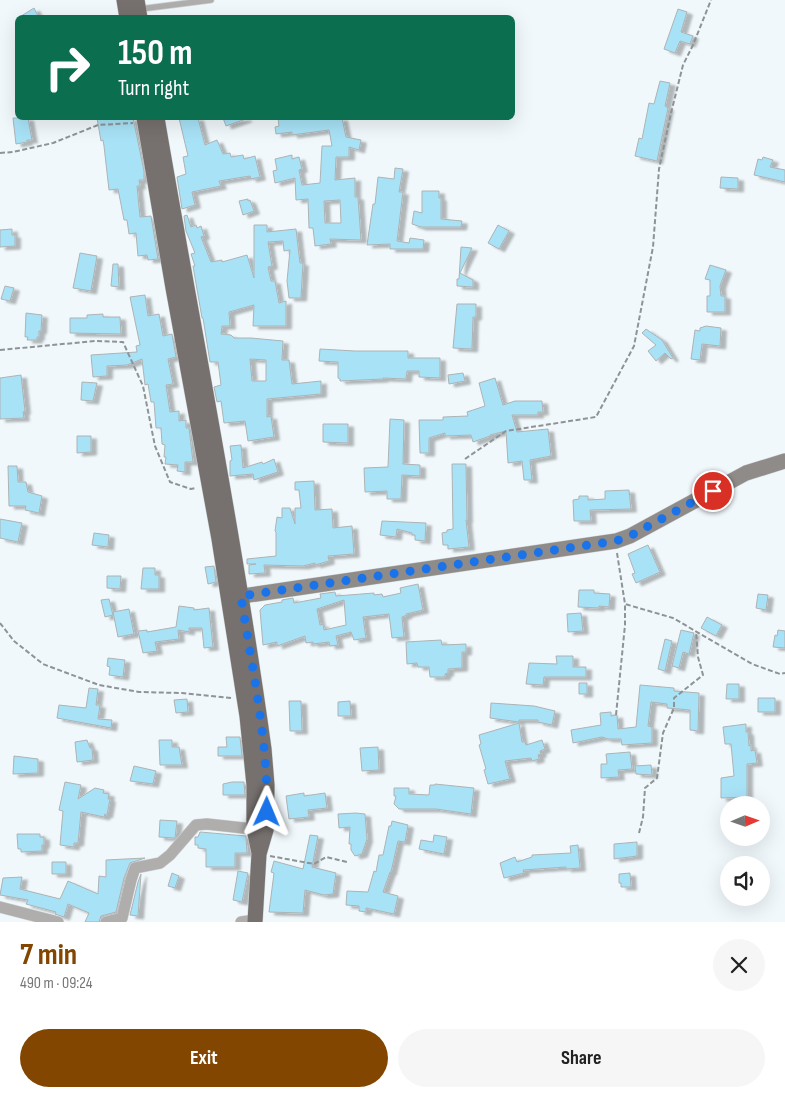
<!DOCTYPE html>
<html lang="en">
<head>
<meta charset="utf-8">
<style>
  body { margin:0; font-family:"Sofia Sans Condensed",sans-serif; background:#f6f6f6; color:#222; height:100vh; display:flex; flex-direction:column; font-size:19px; white-space:nowrap }
  * { box-sizing:border-box; margin:0 }
  p { font-size:16px; color:#767676 }
  .icon { flex:none; width:28px; height:28px; fill:none; stroke:currentColor; stroke-width:2; stroke-linecap:round; stroke-linejoin:round }
  .map { position:relative; height:922px; overflow:hidden }
  .side { display:flex; flex-direction:column; background:#fff; flex:1 }
  .side>* { flex:none }
  .top-card { position:absolute; left:15px; top:15px; width:500px; height:105px; border-radius:8px; box-shadow:0 5px 20px #0002; background:#0b6e4f; color:#fff; overflow:hidden }
  .needle { width:32px; rotate:88deg }
  .buttons { position:absolute; left:720px; top:796px; display:grid; gap:10px }
  .buttons a { display:grid; place-items:center; width:50px; height:50px; border-radius:50%; background:#fff; box-shadow:0 5px 20px #0002; font-size:25px }
  .pin { position:absolute; display:grid; place-items:center; width:42px; height:42px; color:#fff; margin:-21px; border:2px solid #fff; border-radius:50%; box-shadow:0 1px 5px #0007 }
  .me { position:absolute; width:55px; margin:-28px; rotate:1deg; stroke-linejoin:round; filter:drop-shadow(0 0 4px #0008) }
  .turn { display:flex; align-items:center; gap:18px; height:105px; padding:0 20px; font-size:22px }
  .turn .icon { width:65px; height:65px; stroke-width:2.5 }
  .turn b { display:block; font-size:35px; line-height:42px }
  .round { display:grid; place-items:center; flex:none; width:52px; height:52px; border-radius:26px; background:#f6f6f6 }
  .headline { display:flex; align-items:center; justify-content:space-between; height:85px; padding:0 20px }
  h1 { font-size:30px; font-weight:700; line-height:38px; color:#824600 }
  .primary-button { display:flex; gap:10px; margin-top:auto; padding:10px 20px }
  .primary-button a { flex:1; height:58px; border-radius:30px; background:#824600; color:#fff; font-size:20px; font-weight:700; line-height:58px; text-align:center }
  .primary-button a+a { background:#f6f6f6; color:#222 }
  .map>svg:first-child { display:block }
</style>
</head>
<body>
<div class="map">
<svg width="785" height="922" viewBox="0 0 785 922">
  <defs>
    <filter id="shadow"><feDropShadow dx="5.5" dy="3" stdDeviation="1" flood-color="#0004"/></filter>
  </defs>
  <rect width="100%" height="100%" fill="#f1f8fb"/>
  <path fill="#a8e2f7" stroke="#acb3b5" fill-rule="evenodd" filter="url(#shadow)" d="M34 8 39 18H18Z
    M678 9 687 12 681 32 693 36 690 44 680 41 675 53 664 49Z
    M660 81 670 83 665 106 668 108 657 161 635 156 639 138 642 139 649 103 654 104Z
    M13 118H28L32 140H27V142L16 144Z
    M97 118H133L144 171V180H139L140 186H137L140 217 151 216 158 259 148 260 147 255 138 256 136 233 129 234 127 220H124L118 189 109 190 104 146 103 140 101 141Z
    M179 118H198L205 145 217 140 223 154 230 153 231 157 243 155 244 159 255 156 260 177 251 179 250 176 219 181 221 186 192 192 195 205 182 209 177 177 186 174 183 157 188 156Z
    M223 118H246V119L226 126Z
    M278 118H342L346 137 361 140 359 150 349 147V157H336L335 180 355 178V197H358L361 240 330 239 331 244 315 246 313 228H309L308 199 296 200 295 178 275 183 273 171 277 170 275 159 292 155V159L299 157 302 169 299 170 302 185 320 183 322 146H332L329 130 292 135V132L276 134 275 127 279 126ZM340 200 341 223H325L324 201Z
    M763 157 773 160 770 167 785 170V182L754 175 758 159 762 160Z
    M395 168 403 169 399 192H403L397 241 409 243 410 238 424 240 423 249H390V244L367 245 373 204H375L378 177 394 179Z
    M721 177 738 178V189L720 188Z
    M422 191H439V198H441V219L462 221 461 227H421L412 224 414 211 422 213Z
    M248 199V201L250 200 254 211 243 215 239 201Z
    M187 215 191 227 196 225 197 228 201 226 204 236 201 237 211 262 222 260V262L247 255 254 278V225H267V232L296 229 300 263H303L301 298H289L287 281 290 250 284 251 283 241 268 242 272 266 268 267 271 281H275L279 303 286 301V326H253L254 305 229 312 230 326H222L221 334 231 335 234 338H251L283 341 282 360H289L292 384 321 381V394L267 399V417L271 416 274 437 248 441 245 421 224 423 221 401 217 402 214 387 221 385 218 362H210L203 318H202L193 266H195L191 254 195 253 186 231 184 216ZM250 359 266 360V381H252Z
    M498 225 509 231 499 249 488 243Z
    M12 229V235H15V246L0 247V230Z
    M461 247 472 248 460 273 473 280V287L457 286V279H459Z
    M80 253 97 256 91 291 73 288Z
    M113 264H118L119 287 111 286Z
    M710 265 726 270 720 286 721 296H725V312H707V296H710V280L705 279Z
    M5 286 14 288 10 301 1 299Z
    M145 295 148 316 159 314 163 336 172 334 176 357 168 359 173 384 166 385 170 412 179 411V421L186 420V428H189L193 462H185V472L177 471 178 465 165 464 166 457H164L165 445 162 444 161 428H156L154 402H151L148 384 145 385 142 359 127 365 107 366V376L93 377 91 355 137 352 136 346 140 345 130 297Z
    M457 304H476V317H473L472 349 453 348Z
    M26 313 42 315 41 331H39V337H37V340H27L28 337H25Z
    M103 314V317H120L121 334 70 333V318H87V315Z
    M706 326 721 328 720 346 702 344 700 360 691 359 695 330 700 331V328Z
    M646 329 662 340 673 358 671 359 665 353 656 361 648 351 656 345 642 333Z
    M320 349 355 351H408V358H440V378L419 377V371H407L406 379 383 378V379L340 381V379L338 378V362L319 361Z
    M463 373 465 381 449 384 448 375Z
    M21 375 25 411 23 412 24 418 0 419V378Z
    M495 378 503 405 515 401H542L543 412H538V415H512L517 432 548 429 551 456 530 460 532 480H524L522 461 508 463 506 431 490 435V436L473 442 471 435 445 436V433L429 438V453H420L419 420H443V417L468 416 467 412 485 406 479 383Z
    M82 382 97 383 93 401 81 400Z
    M390 419 404 420 403 464 420 465V476L402 475 401 499H387V491L365 492 364 468 388 467Z
    M323 424H348V443L323 442Z
    M77 436H91V452L77 453Z
    M241 445 243 468 262 462 263 464 274 459 278 472 254 480 253 474 230 476V461L232 460 230 446Z
    M452 464H466L467 520H466L469 547 448 549V545H443L442 533 447 532V530L453 529Z
    M8 466H17L18 482H26L28 492 42 496 39 513 25 510 26 506H9Z
    M314 481 315 510 332 509 333 528 352 526 354 554 328 556 329 561 315 565V563L303 566 264 565 265 573 249 574V565L256 564H247V559L276 556V532L275 531 277 517 282 518V508H290L295 524V508H301L299 490H295V482Z
    M629 490 631 509 590 510 591 521H574L573 500 579 499V496H588V500L605 499V491Z
    M0 519 22 523 18 542 0 538Z
    M382 521 426 523 425 541 415 540V535H412V533L397 529 396 537 380 535Z
    M94 533 109 535 108 547 92 545Z
    M648 545 660 572 636 583 632 574 635 573 628 554Z
    M214 566 216 582 208 584 205 567Z
    M143 568H155V575H159V589H141Z
    M107 576H121L120 589 107 588Z
    M418 584 423 610 406 614 407 615 402 617 404 637 392 638 389 614 363 617 366 638 354 640 351 632 336 636 338 645 330 646 329 642 313 644V642L306 643 305 636 277 646V642L263 645 260 610 265 605 282 602V600L293 598 294 603 321 598 320 594 335 592 336 596 374 593V595L382 594 383 597 401 593 400 588ZM344 600 346 625 324 630 323 624 320 625 317 609Z
    M579 590H594V593L610 594 609 607 599 606V608L578 607Z
    M758 594 768 595 766 610 756 608Z
    M109 599 113 615 105 617 101 600Z
    M179 606 194 608V610L209 608 213 647 204 648 202 628H189V632L178 630 179 639 155 642 157 651 143 653 138 631 147 630V632L176 627Z
    M129 609 134 634 118 637 113 612Z
    M581 613 583 631 568 632 567 614Z
    M707 617 722 625 716 636 701 628Z
    M681 630 694 633 689 654 683 652 679 668 672 666Z
    M778 630 785 631V648L773 647 775 635 777 636Z
    M665 639 672 641 665 671 658 669Z
    M441 640 442 645 466 644V652H462V668L448 669V673L445 674V677H430L429 667H418L417 663 407 664 406 642Z
    M556 656H573V667H586V677H544L543 685 526 684 529 663 557 664Z
    M108 658 125 660 123 677 109 675 110 667 107 666Z
    M579 683H587V694H579Z
    M727 684H739V699H726Z
    M640 685 674 688V691L699 693 698 731 690 730V710L667 708V704L651 702 648 726 652 727V743L622 745 621 739H608L602 737 573 743 571 730 601 725 600 713 611 712V716L617 715 618 729 636 727Z
    M89 688 98 689 96 705H100L98 719 112 720 111 728 57 718 59 705 86 708Z
    M758 698H775V712H758Z
    M187 699 188 712 176 713 174 700Z
    M289 701H301L302 731H290Z
    M350 701 351 716H338V702Z
    M491 703 534 706 555 711 552 725 538 722V720H519V722L490 718Z
    M519 723 522 742H525L526 745 542 740 545 749 540 751 541 754 538 755 539 759 532 761 531 758 505 761 510 779 488 784 484 770 486 769 479 745 481 744 479 735Z
    M746 724V732H748L749 746 751 745V751L755 750 757 763 747 764V797L721 798V778L734 776 731 744H725L723 727Z
    M226 737H240L242 756H218V747H227Z
    M87 740 90 748H92L93 760 77 762 75 742Z
    M159 740H172V747H179L182 765H160Z
    M378 747 379 770 362 771 360 748Z
    M630 752 632 769 618 770 619 777 601 778V764H607L606 754Z
    M14 756 38 759V773L13 774Z
    M651 765 652 775 636 774 635 766Z
    M134 766 156 771 153 784 130 781Z
    M65 782 81 785 78 799 95 788 104 790 103 793 109 794 108 799H110L107 815 105 814 104 817 81 812 78 843H74V847L60 845 63 811 59 810Z
    M232 782H244L245 795H223V784Z
    M435 784 474 788 471 814 436 809H399L394 804 396 796H394V788H409V794L429 795 430 785H435Z
    M304 793V796L325 793 327 808 308 810 309 817 289 819 286 796Z
    M356 813 365 814 367 839 362 854 355 856 351 850V844H349L350 827 339 828 338 814Z
    M160 820 177 821 175 838 159 837Z
    M392 821 408 825 405 842 398 841 391 872H390L383 892 398 896 394 914 366 908V912L359 911V906L346 905 347 891 368 892 374 871 376 872 379 855H383L389 826H391Z
    M200 832 246 836 247 853H235V867H206V849L198 848V845H195V837H198Z
    M17 834H40V837H44V845H42V851L21 852V849H18Z
    M310 835 318 836 312 867 336 873 333 894 324 895 305 890 303 913 269 912 274 873 271 872 274 861 303 869Z
    M434 835 447 837 444 854 419 849 421 840 433 842Z
    M637 842V856L614 859V844Z
    M578 845 580 868 566 869V867L523 870 524 873 504 878 500 863 515 857 517 862 532 857V855L571 853 570 846Z
    M145 858 130 863 124 878 116 912 101 916 99 922H85L89 913 68 904 64 917 55 914 56 912 26 904 28 900 0 895 3 878 22 877 20 889 60 899 68 881 98 894 99 876 106 877V860Z
    M52 862H66V874H52Z
    M238 871 248 873 242 902 233 900Z
    M172 873 179 876 175 888 168 886Z
    M630 873 631 887H621V883H619V874Z
    M141 874 138 916 130 915 138 882Z"/>
  <g fill="none" stroke-linecap="round" stroke-linejoin="round">
    <defs>
      <path id="lane" d="M140 9 211 0"/>
      <path id="street" d="M0 907 58 922
        M106 922 122 918 131 880 135 868 160 863 170 855 196 825 207 824 262 830
        M241 922 255 920"/>
      <path id="secondary" d="M229 598 616 541 630 536 746 473 785 461"/>
      <path id="primary" d="M124 0 127 18
        M137 0 140 18
        M144 118 173 288 219 539 247 716 254 785V829L259 853
        M157 118C193 328 235 538 264 749L267 785 266 830 259 854 255 922"/>
    </defs>
    <use href="#lane" stroke="#cdd3d6" stroke-width="7"/>
    <use href="#street" stroke="#cdd3d6" stroke-width="12"/>
    <use href="#secondary" stroke="#cdd3d6" stroke-width="16"/>
    <use href="#primary" stroke="#cdd3d6" stroke-width="16"/>
    <path stroke="#8e9395" stroke-width="2" stroke-dasharray="5 2.5" stroke-linecap="butt" d="M0 153 13 152 53 143 98 125 133 123
      M0 350 95 341 123 342 143 386 155 446 170 482 191 489 196 488
      M465 459 506 431 596 417 634 346 653 247 659 169 671 113 683 65 693 45 711 0
      M617 553 625 604 673 618 752 664 780 674 785 673
      M0 623 14 641 43 664 99 685 139 692 182 693 232 698
      M616 715 625 625V604
      M639 833 643 817 645 788 657 778 663 733 674 708V698L703 675 698 657 696 631
      M270 856 314 864 326 857 347 862"/>
    <use href="#lane" stroke="#b0aeac" stroke-width="5.5"/>
    <use href="#street" stroke="#b0aeac" stroke-width="11"/>
    <use href="#secondary" stroke="#8e8b88" stroke-width="15"/>
    <use href="#primary" stroke="#76716e" stroke-width="15"/>
  </g>
  <g fill="none" stroke-linecap="round" stroke-linejoin="round">
    <path stroke="#1a73e8" stroke-width="9" stroke-dasharray="0 16.2" d="M267 812C268 740 252 668 241 596L616 541 630 536 713 491"/>
  </g>
</svg>
<div class="buttons">
<a><svg class="needle" viewBox="-14 -14 28 28"><path d="M0-13l5 13h-10z" fill="#e53935"/><path d="M0 13l5-13h-10z" fill="#767676"/></svg></a>
<a><svg class="icon" aria-label="sound" viewBox="0 0 24 24"><path d="M4 9h4l5-4v14l-5-4H4zM17 9q2 3 0 6"/></svg></a>
</div>
<div class="pin" style="left:713px;top:491px;background:#d93025"><svg class="icon" aria-label="arrive" viewBox="0 0 24 24"><path d="M6 21V4h12l-3 4 3 4H6"/></svg></div>
<svg class="me" style="left:267px;top:812px" viewBox="-20 -20 40 40"><path d="M0-17L14 15 0 8-14 15z" fill="#1a73e8" stroke="#fff" stroke-width="4"/></svg>
<div class="top-card">
<div class="turn"><svg class="icon" aria-label="right" viewBox="0 0 24 24"><path d="M7 20v-9h11M14 6l5 5-5 5"/></svg><div><b>150 m</b>Turn right</div></div>
</div>
</div>
<section class="side">
<div class="headline"><div><h1>7 min</h1><p>490 m · 09:24</p></div><a class="round"><svg class="icon" aria-label="close" viewBox="0 0 24 24"><path d="M6 6l12 12M18 6L6 18"/></svg></a></div>
<div class="primary-button"><a>Exit</a><a>Share</a></div>
</section>
</body>
</html>
